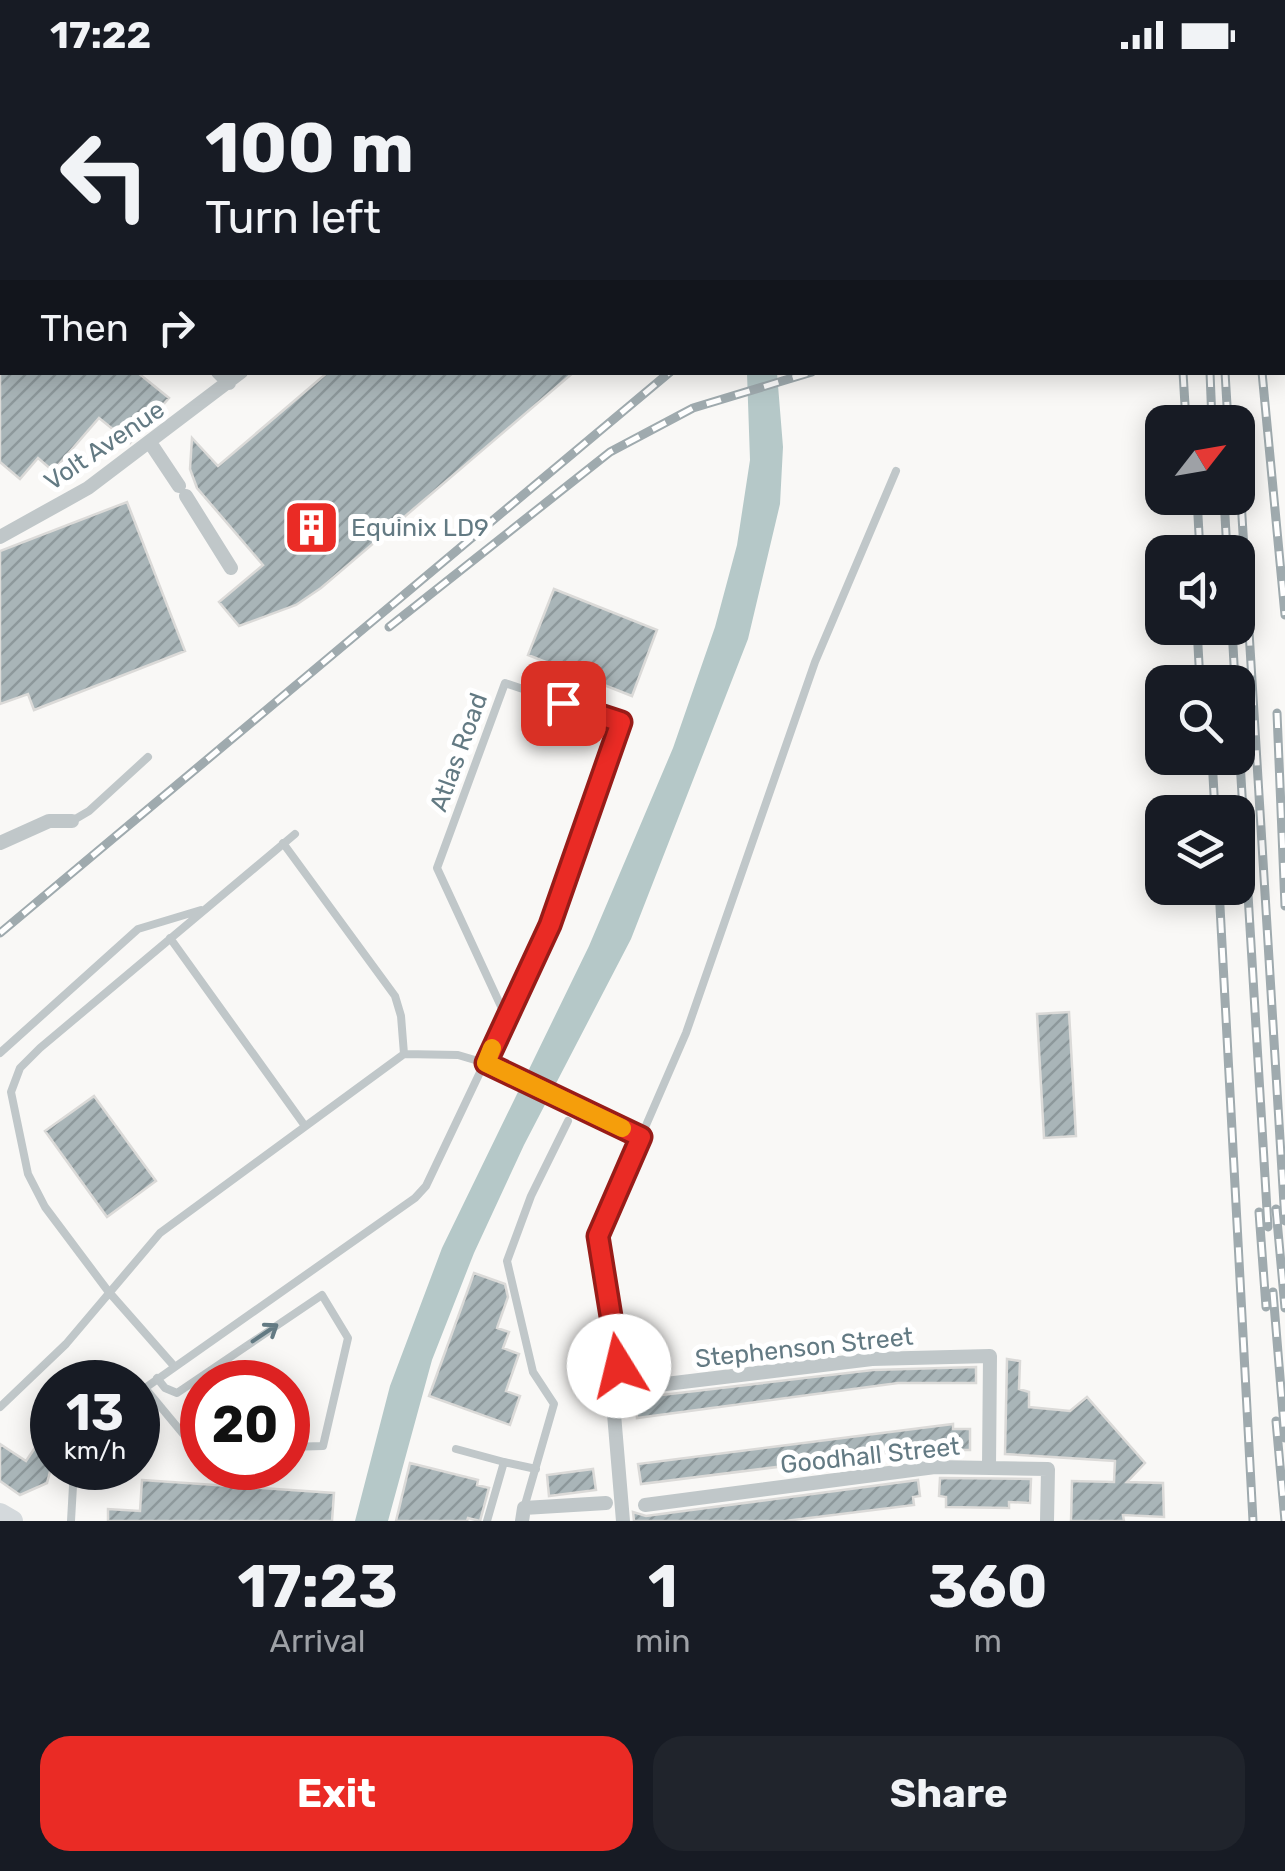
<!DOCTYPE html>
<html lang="en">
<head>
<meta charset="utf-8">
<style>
  body { margin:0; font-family:Rubik,sans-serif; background:#20242c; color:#f1f3f6; height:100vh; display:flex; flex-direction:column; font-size:38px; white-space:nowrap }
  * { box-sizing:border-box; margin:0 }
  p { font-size:32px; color:#9ea1a6 }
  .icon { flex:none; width:55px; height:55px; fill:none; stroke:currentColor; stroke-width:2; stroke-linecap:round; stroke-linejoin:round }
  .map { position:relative; height:1451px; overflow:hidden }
  .sheet { display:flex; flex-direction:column; background:#171b24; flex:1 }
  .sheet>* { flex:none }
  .banner { position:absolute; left:0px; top:0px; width:1285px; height:305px; box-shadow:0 5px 25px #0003; background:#171b24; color:#f1f3f6; overflow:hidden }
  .needle { width:65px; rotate:59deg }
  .fabs { position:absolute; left:1145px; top:335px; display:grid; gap:20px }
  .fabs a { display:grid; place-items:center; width:110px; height:110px; border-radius:20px; background:#171b24; box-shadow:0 5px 25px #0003; font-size:50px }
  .speed { position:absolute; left:30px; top:1290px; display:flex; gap:20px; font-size:50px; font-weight:700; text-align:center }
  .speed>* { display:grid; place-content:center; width:130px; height:130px; border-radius:50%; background:#171b24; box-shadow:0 5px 25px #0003; line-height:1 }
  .speed small { font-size:25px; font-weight:400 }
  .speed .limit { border:15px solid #d22; background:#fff; color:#111 }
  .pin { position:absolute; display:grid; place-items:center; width:85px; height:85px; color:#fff; margin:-42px; border-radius:20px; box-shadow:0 5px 15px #0006 }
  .me { position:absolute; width:110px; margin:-55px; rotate:351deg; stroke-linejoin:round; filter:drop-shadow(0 0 8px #0008) }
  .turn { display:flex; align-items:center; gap:35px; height:210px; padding:0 40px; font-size:45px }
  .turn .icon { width:130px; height:130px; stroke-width:2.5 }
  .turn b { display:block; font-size:70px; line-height:85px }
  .then { display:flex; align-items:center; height:95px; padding:0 40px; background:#0003; gap:20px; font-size:38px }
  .eta { display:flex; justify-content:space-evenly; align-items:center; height:170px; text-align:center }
  .eta b { font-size:60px; font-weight:700; line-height:70px }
  .primary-button { display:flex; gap:20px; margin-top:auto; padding:20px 40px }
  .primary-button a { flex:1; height:115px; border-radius:30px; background:#ea2b25; color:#fff; font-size:40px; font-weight:700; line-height:115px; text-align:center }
  .primary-button a+a { background:#20242c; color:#f1f3f6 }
  .status { display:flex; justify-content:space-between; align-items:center; height:70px; padding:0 50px; background:#171b24; direction:ltr }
  .status svg { height:28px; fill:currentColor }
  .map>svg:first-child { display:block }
</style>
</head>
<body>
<div class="status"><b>17:22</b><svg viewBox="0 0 49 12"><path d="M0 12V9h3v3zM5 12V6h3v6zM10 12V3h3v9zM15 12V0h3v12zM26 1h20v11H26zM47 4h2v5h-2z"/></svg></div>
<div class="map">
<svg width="1285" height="1451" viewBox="0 0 1285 1451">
  <defs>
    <pattern id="building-hatch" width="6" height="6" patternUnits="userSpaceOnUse" patternTransform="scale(2.5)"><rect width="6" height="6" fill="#a9b5b8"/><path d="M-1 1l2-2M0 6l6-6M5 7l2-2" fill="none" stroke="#8d989b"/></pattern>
  </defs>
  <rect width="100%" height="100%" fill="#f9f8f6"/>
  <path fill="#b5c8c8" d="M747 303H777L783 377 780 434 748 569 631 869 524 1075 474 1183 432 1290 388 1451H355L390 1316 442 1178 589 876 673 678 715 557 737 475 750 390Z"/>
  <path fill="url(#building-hatch)" stroke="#dbdad8" stroke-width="2.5" d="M0 302H137L169 328 130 373 99 348 53 401 38 388 20 409 0 392Z
    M328 302H574L321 518 296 535 239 556 219 532 263 495 197 418 190 399 192 368 218 396Z
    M127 432 185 581 34 640 28 624 0 634V481Z
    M554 519 657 560 632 626 528 585Z
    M1069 942 1076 1066 1044 1068 1037 944Z
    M94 1026 156 1111 107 1147 45 1061Z
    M474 1203 505 1214 508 1227 497 1258 509 1262 503 1278 519 1284 506 1321 520 1326 510 1355 429 1326Z
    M1007 1289 1020 1291 1019 1319 1029 1322V1337L1070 1341 1087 1327 1145 1393 1127 1412 1163 1413 1164 1447 1123 1445 1124 1451H1071L1072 1411 1114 1412 1115 1391 1005 1384Z
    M976 1297V1313H898L637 1348 636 1328 873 1300Z
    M953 1354V1359H970V1380H913L641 1414 638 1394Z
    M41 1369 52 1375V1394L47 1413 20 1425 0 1411V1374L26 1391Z
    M410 1393 478 1410 477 1415 489 1418 480 1451 468 1448 467 1451H396Z
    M593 1399 596 1420 549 1426 547 1405Z
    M940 1408 1031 1409 1030 1433 1009 1432V1438L946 1437V1427L939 1426Z
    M142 1410 334 1423 332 1451H108V1439L140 1441Z
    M918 1410 920 1426 913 1427 914 1435 785 1451H634L633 1442 646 1446Z"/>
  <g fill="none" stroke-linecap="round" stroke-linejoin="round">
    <path stroke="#c0c7c9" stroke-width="8" d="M499 0 502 2
      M799 0V2
      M881 0 882 2
      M890 2 892 0
      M0 3 2 4
      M72 751 89 741 148 687
      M283 773 395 926 401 946 404 984
      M170 868 305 1056
      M0 983 138 859 201 840
      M174 1296 108 1221 45 1137 28 1104 11 1022 20 998 40 978 295 764
      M619 1296 598 1166 686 963 815 592 896 401
      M157 1308 165 1318 177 1323 322 1225 348 1268 323 1376 288 1377
      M145 1318 184 1365 202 1368
      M138 1323 415 1128 426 1116 550 855 621 652 505 613 437 798 505 945
      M0 1337 66 1274 160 1163 404 984 458 985 485 993 641 1067
      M456 1379 504 1392
      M524 1438 554 1334 533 1302 507 1191 531 1126 568 1051
      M71 1451 74 1398
      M487 1451 504 1392 536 1399"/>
    <path stroke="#c0c7c9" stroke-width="14" d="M0 245 2 242
      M218 302 229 313
      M151 374 179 416
      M186 426 231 498
      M0 467 88 418 241 302
      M0 773 49 751H72
      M619 1296 613 1332 623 1451
      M633 1318 872 1289 990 1286 989 1396
      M645 1435 935 1397 1048 1399 1047 1451
      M522 1451 524 1438 606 1433"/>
    <path stroke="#d4d9dc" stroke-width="22" d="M0 1444 12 1451"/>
    <defs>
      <path id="rail" d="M1174 0V2
        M1193 0V2
        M1212 0V2
        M1235 0V2
        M1026 2 1029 0
        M1112 2V0
        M1183 302 1186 352
        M1210 302 1212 352
        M1225 302 1228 352
        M1262 302 1285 545
        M1238 381 1285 1151
        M1197 428 1200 482
        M1224 428 1227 482
        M389 557 610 382 693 338 812 302
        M1197 558 1200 612
        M1232 558 1235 612
        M1277 643 1285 836
        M1238 658 1268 1157
        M1212 688 1215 742
        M1219 818 1253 1451
        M0 863 670 302
        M1276 1139 1285 1238
        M1259 1142 1266 1237
        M1273 1222 1285 1368
        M1276 1351 1285 1451"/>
    </defs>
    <use href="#rail" stroke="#9faaae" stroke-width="9"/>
    <use href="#rail" stroke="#fff" stroke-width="5" stroke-dasharray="15" stroke-linecap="butt"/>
  </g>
  <defs><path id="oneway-shaft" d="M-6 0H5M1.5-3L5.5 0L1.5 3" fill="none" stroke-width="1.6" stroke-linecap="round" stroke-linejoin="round" transform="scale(2.5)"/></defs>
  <use stroke="#637a83" href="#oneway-shaft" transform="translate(265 1263) rotate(-34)"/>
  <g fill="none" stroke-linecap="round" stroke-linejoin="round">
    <defs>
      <path id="route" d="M563 633 621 652 550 855 486 993 641 1067 598 1166 619 1296"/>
    </defs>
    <use href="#route" stroke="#981c18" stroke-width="25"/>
    <use href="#route" stroke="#ea2b25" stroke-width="18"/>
    <path stroke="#f59e0b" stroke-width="18" d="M492 978 486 993 622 1058"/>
  </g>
  <defs>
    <symbol id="building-square" viewBox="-11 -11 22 22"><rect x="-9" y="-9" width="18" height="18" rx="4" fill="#ea2b25" stroke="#fff"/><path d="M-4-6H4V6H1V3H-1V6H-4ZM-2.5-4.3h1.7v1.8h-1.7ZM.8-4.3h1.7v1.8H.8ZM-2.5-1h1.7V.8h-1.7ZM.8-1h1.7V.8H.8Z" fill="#fff"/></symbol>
  </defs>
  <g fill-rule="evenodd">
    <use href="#building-square" x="280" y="426" width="63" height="63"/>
  </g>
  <g text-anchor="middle" stroke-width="10" stroke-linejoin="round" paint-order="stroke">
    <g font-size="25" fill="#637a83" stroke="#fff">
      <text transform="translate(104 375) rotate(-34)" y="9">Volt Avenue</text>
      <text transform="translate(458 682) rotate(-70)" y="9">Atlas Road</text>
      <text transform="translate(804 1277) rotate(-6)" y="9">Stephenson Street</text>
      <text transform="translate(870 1385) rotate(-6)" y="9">Goodhall Street</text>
    </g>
    <g font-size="25" fill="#637a83" stroke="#fff" text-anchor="start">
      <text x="351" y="466">Equinix LD9</text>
    </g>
  </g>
</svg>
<div class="fabs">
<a><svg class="needle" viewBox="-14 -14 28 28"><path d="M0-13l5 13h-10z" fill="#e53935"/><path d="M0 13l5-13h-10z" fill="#9ea1a6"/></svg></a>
<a><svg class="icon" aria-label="sound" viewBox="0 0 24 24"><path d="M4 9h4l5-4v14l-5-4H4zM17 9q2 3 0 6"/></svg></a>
<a><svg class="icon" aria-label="search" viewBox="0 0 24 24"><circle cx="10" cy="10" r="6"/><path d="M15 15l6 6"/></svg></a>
<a><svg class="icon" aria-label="layers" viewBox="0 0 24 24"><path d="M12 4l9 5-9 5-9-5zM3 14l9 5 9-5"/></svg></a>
</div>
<div class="speed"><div>13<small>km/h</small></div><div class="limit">20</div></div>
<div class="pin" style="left:563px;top:633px;background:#d93025"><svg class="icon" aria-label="arrive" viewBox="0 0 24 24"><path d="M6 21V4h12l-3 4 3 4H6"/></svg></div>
<svg class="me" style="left:619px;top:1296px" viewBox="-20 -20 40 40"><circle r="19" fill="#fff"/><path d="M0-13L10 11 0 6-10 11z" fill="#ea2b25"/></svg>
<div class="banner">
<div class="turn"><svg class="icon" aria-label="left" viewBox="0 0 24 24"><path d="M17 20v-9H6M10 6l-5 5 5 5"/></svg><div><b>100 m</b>Turn left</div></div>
<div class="then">Then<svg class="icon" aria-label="right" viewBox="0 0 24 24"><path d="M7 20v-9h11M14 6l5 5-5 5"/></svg></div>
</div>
</div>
<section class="sheet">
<div class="eta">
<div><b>17:23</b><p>Arrival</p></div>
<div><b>1</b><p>min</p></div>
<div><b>360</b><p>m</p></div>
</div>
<div class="primary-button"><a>Exit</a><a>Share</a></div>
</section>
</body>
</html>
